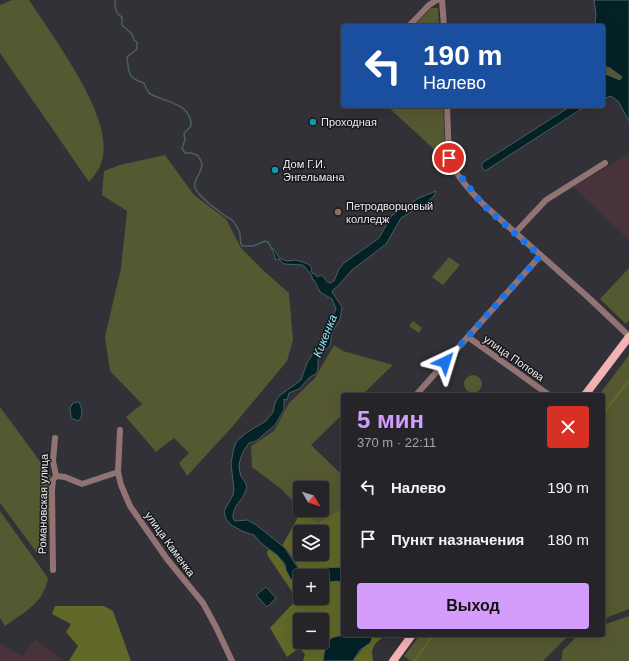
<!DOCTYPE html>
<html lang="ru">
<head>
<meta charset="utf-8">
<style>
  body { margin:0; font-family:Helvetica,sans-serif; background:#2d2d31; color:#f1f3f6; height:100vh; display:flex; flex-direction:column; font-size:15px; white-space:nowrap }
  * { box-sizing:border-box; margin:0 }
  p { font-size:13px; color:#a3a5a8 }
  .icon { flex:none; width:22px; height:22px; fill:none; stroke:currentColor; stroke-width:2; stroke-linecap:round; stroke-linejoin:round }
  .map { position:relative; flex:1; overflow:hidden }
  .details { position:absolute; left:341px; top:393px; width:264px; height:244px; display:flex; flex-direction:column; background:#252529; border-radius:4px; box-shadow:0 4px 16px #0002,0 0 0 1px #424246 }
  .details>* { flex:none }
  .hud { position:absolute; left:341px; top:24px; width:264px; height:84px; border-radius:4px; box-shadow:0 4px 16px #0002,0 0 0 1px #424246; background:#1a4fa0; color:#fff; overflow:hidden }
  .needle { width:26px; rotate:129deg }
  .controls { position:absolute; left:293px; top:481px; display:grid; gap:8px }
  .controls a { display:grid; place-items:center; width:36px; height:36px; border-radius:4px; background:#252529; box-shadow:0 4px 16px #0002,0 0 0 1px #424246; font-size:20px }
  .pin { position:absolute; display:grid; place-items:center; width:34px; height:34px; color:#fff; margin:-17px; border:2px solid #fff; border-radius:50%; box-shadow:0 1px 4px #0007 }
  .me { position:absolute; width:44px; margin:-22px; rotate:41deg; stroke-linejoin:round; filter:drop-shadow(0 0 3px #0008) }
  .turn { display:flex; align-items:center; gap:14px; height:84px; padding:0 16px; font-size:18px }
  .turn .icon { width:52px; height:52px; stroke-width:2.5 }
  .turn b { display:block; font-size:28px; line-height:34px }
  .round { display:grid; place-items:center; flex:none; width:42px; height:42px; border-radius:4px; background:#2d2d31 }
  .head { display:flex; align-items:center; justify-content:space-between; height:68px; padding:0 16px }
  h1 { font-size:24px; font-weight:700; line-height:30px; color:#d49cfb }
  .button { display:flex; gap:8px; margin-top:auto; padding:8px 16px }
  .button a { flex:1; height:46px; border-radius:4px; background:#d49cfb; color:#111; font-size:16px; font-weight:700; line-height:46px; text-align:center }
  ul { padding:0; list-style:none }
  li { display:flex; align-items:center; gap:12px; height:52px; padding:0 16px }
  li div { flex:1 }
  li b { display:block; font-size:15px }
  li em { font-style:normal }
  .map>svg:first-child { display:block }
</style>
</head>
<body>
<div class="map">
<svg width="629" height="661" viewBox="0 0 629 661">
  <rect width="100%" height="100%" fill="#313137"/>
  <path fill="#473339" d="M629 154V240L573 187Z
    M36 639 63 661H0V643L22 656Z"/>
  <path fill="#555931" d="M12 0H29C52 36 111 113 103 155 102 166 96 174 89 182L0 53V5Z
    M431 8H438L439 26H414Z
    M603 66 610 68 622 77 620 80 603 73Z
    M387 106H443L445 148 437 152Z
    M165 155 194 195 226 219 241 248 265 272 289 293 293 340 287 361 233 426 187 476 179 463 189 453 174 438 156 452 126 417 142 404 110 371 105 337 121 268 127 211 102 195 104 171 120 165Z
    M449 257 460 265 443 285 432 277Z
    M629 268V320L626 324 600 299Z
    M413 321 422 328 419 333 409 326Z
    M334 345 343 351 393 365 362 395H343V414L311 445 341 474 343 472V528L318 523 302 510H322V488H300V508L280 488 252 467 251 446 274 431 289 403 315 378Z
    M629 355V609L603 619V395H599Z
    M464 384a9 9 0 1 1 18 0a9 9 0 1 1-18 0Z
    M0 407 50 475 51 501 46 543 41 552 37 553 0 503Z
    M0 511 48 578C44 603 24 612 5 626L0 618Z
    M629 616V661H561L563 650 577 636 603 635V625Z
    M420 635H569L543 661H410L404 656Z"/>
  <path fill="#626827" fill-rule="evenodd" d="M629 378V382L603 416V412Z
    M343 508V567L322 568 317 571 312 572 302 569 299 568 288 551 282 546 302 510 318 523ZM300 532H322V554H300Z
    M268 550C288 556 284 579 300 587V598H322V583L337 581 343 583V635H349L338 636 324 653 323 661H303L305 654 299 648 287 657 270 628 297 599 268 556 267 552ZM300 620H322V642H300Z
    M55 606H104L113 611 131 661H69L78 646 66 632 71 624 52 614Z
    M373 635H385L375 644 372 651 373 661H353Z
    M432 635H435L415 661H413Z"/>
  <path fill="#042226" stroke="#4a5f63" d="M594 0H629V121L618 101 611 96 603 99V73L620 80 622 77 610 68 603 66V26H595L596 14Z
    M571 106H586L485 171 482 167V163Z
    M436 191 434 196 426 203 401 218 386 244 352 270 338 286 333 290 332 292 342 307 340 319 331 334V342L329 347 322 352 318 360V369L316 374 310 377 299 389 289 393 287 400 284 399V410L275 425 256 441 249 443C242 452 236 464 241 476 244 481 248 485 246 490 243 501 232 506 233 518L235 521 247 520 255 524 285 548 298 568 312 572 317 571 322 568 343 567V583L337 581 322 583V576H300V587L297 586 290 578 286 570 285 564 277 555 262 544 254 535 244 532 231 525 226 519 224 511 233 495 234 490 231 463 234 448 236 442 246 433 266 421 273 412 275 403 279 396 301 380 307 363 326 333 336 309 332 299 320 292 314 280 312 279V276L305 267 302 265 284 264 279 259 276 260 272 248 274 249 279 258 287 261 296 260 303 262 310 265 312 268 311 271 312 273 315 274 317 277 321 275C325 277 325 282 330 283L334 281 339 269 344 263 379 238 392 215 419 198Z
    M77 402H79C82 408 84 416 78 421L71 418 70 408 73 403Z
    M266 587 276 598 267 607 256 595Z
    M349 635 373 636 370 643 360 650 353 661H323L325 648 331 638 338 636Z"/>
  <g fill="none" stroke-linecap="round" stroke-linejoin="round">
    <path stroke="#4a5f63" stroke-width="1.5" d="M115 0C115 7 115 13 122 17V25L132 34 134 40 137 42V49L127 57C129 72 127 78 144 83L147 90 150 94C166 102 192 104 191 126L184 133 185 140 182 148 185 153H191L197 155C210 169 192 177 195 187 197 196 216 209 224 215 226 217 230 218 232 220 235 223 239 230 240 234 241 238 239 241 242 246H253L265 241 268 242 272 249"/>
    <path stroke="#927373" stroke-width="6" d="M442 0 444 26
      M409 26 429 5 437 0
      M447 106 449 158C455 175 470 191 483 204L589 298 629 336
      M515 233 546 200 605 163
      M468 337 549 395
      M416 395 540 256
      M120 430 118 472 121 485 130 506 167 559 203 603 216 627 232 661
      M56 476 65 477 82 484 118 472
      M53 570 52 491 53 480 56 476 53 461 55 438"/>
    <path stroke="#f3b3b4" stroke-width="8" d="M585 395 629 337
      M393 661 412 635"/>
  </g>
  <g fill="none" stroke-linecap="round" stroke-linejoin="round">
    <path stroke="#1a73e8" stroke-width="7" stroke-dasharray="0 12.6" d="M445 362 540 256 482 204 456 170 449 158"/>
  </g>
  <g fill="#0f9aa8" stroke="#19191c" stroke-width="1.5">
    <circle cx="313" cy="122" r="4"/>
    <circle cx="275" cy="170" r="4"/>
  </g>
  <circle fill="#8d6e63" stroke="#19191c" stroke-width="1.5" cx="338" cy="212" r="4"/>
  <g text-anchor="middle" stroke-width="3" stroke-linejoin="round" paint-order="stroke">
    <g font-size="11" fill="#ececf0" stroke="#19191c" text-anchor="start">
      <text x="321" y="126">Проходная</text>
      <text x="283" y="168">Дом Г.И.<tspan x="283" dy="13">Энгельмана</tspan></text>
      <text x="346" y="210">Петродворцовый<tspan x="346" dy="13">колледж</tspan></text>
    </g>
    <g font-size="11" fill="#ececf0" stroke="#19191c">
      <text transform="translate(514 358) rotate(35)" y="4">улица Попова</text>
      <text transform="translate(43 504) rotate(-89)" y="4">Романовская улица</text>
      <text transform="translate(170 544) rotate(54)" y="4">улица Каменка</text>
    </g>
    <g font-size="12" font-style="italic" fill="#88ecf9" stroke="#19191c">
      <text transform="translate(325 336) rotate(-68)" y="4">Кикенка</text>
    </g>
  </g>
</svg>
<div class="controls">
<a><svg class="needle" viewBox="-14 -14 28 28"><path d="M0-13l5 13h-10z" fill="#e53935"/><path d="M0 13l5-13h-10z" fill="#a3a5a8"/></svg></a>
<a><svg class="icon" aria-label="layers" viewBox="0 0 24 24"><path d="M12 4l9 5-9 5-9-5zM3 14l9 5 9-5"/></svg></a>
<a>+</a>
<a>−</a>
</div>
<div class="pin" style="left:449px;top:158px;background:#d93025"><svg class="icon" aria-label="arrive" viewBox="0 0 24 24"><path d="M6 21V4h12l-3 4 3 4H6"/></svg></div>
<svg class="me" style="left:445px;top:362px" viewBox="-20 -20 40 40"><path d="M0-17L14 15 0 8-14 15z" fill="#1a73e8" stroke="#fff" stroke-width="4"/></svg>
<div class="hud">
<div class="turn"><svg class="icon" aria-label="left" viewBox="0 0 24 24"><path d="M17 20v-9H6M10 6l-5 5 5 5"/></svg><div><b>190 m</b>Налево</div></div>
</div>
<section class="details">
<div class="head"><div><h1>5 мин</h1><p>370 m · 22:11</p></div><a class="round" style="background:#d93025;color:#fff"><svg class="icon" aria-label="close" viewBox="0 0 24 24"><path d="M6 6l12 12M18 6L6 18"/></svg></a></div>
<ul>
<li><svg class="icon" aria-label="left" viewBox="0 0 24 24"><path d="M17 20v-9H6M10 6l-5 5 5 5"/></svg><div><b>Налево</b></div><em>190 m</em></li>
<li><svg class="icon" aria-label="arrive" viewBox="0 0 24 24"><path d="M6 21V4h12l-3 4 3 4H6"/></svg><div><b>Пункт назначения</b></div><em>180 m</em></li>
</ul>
<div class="button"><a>Выход</a></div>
</section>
</div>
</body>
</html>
